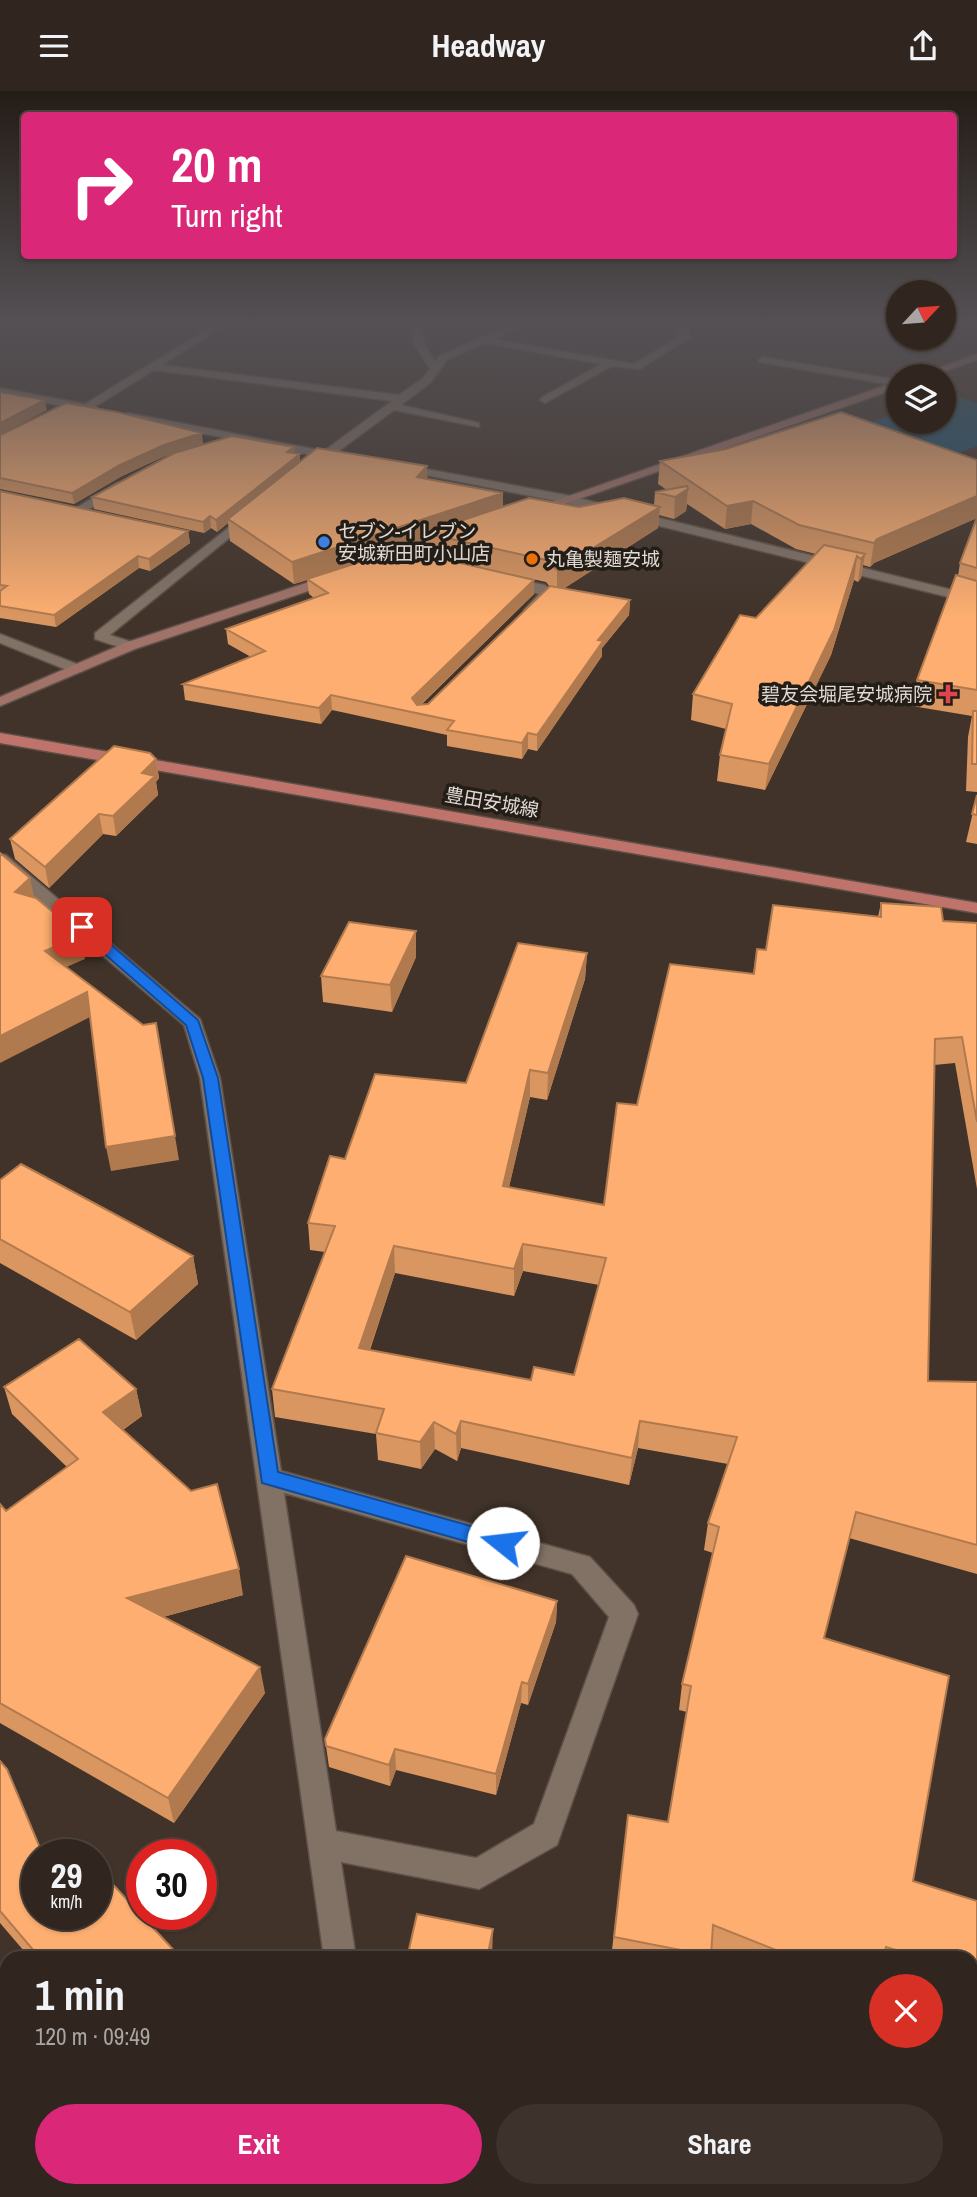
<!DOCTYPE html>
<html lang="en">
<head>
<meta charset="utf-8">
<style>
  body { margin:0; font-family:"Archivo Narrow","Noto Sans JP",sans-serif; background:#3d322c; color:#f1f3f6; height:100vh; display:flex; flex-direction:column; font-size:26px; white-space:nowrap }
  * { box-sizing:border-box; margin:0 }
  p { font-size:23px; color:#a8a5a4 }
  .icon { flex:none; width:38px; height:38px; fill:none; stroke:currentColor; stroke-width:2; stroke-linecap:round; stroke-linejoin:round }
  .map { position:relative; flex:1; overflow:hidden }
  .side { position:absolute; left:0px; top:1860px; width:978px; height:247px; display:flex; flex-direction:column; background:#31261f; border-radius:21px 21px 0 0; box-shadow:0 2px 5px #0004,0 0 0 2px #4c433d }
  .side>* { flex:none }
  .hud { position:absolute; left:21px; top:21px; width:936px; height:147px; border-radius:7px; box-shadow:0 2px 5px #0004,0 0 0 2px #4c433d; background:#db2777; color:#fff; overflow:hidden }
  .needle { width:46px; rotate:64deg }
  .fabs { position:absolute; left:886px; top:189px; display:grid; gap:14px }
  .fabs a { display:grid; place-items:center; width:70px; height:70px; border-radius:50%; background:#31261f; box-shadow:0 2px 5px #0004,0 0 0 2px #4c433d; font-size:35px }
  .speed { position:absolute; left:21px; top:1748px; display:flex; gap:14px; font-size:35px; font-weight:700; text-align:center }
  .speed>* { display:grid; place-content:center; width:91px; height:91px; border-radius:50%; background:#31261f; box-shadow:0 2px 5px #0004,0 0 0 2px #4c433d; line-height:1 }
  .speed small { font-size:18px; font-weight:400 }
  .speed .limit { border:10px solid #d22; background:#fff; color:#111 }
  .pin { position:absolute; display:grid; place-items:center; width:60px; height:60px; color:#fff; margin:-30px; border-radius:14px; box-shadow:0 4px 10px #0006 }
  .me { position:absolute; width:77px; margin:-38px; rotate:286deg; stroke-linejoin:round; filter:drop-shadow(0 0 5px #0008) }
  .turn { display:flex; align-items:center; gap:24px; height:147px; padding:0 35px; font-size:32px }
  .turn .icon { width:91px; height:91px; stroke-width:2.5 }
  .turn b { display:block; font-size:49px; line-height:60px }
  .round { display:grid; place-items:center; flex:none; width:74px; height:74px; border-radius:37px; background:#3d322c }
  .headline { display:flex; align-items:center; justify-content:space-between; height:119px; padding:0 35px }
  h1 { font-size:42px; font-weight:800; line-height:52px }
  .cta { display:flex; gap:14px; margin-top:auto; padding:14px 35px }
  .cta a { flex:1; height:80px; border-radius:42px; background:#db2777; color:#fff; font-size:28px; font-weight:800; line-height:80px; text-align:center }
  .cta a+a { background:#3d322c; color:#f1f3f6 }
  header { display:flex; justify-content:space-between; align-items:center; height:91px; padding:0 35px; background:#31261f; font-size:32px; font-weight:800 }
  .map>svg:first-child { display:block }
</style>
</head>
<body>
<header><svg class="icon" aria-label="menu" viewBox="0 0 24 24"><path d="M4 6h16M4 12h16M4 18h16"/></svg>Headway<svg class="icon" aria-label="share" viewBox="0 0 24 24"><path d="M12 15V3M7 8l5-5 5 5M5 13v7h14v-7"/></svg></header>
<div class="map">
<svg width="977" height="2106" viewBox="0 0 977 2106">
  <rect width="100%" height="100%" fill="#413329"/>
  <path fill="#19526d" d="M951 303 977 312V355L927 373 842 341 898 322V331H943V306Z"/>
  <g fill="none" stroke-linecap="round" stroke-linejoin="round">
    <defs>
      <path id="street" d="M217 232H228L162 274 399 304 422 288 430 278 415 254 409 232H419L425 254 435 271 439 265 515 232H527L494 248 634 273 680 245 676 232H686L690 246 640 278 612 275 545 312 540 309 541 307 601 273 485 252 447 269 430 292 401 314 479 332V336L394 319 336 362 344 364V368L328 367 320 371 314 368 317 365 128 328 123 325 128 322 324 360 392 310 154 279 96 315 98 318 93 321 0 303V297L85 313Z
        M763 266 898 289V295L759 271 758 269Z
        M399 373 566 404 977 505V513L566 412 395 378V374Z
        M117 392 123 396 121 399 81 423 71 420Z
        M251 419 255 420V426L110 544 135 552V558H125L95 548V542Z
        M507 486 545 494 554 502 536 522H526L524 519 539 503 502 493V487Z
        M0 543 82 575 84 578 82 581H72L0 552Z
        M0 763 6 764 200 928 220 987 281 1380 590 1466 634 1514 638 1523 557 1754 479 1798 341 1771 356 1867H324L200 987 184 934 0 777ZM284 1402 572 1483 609 1526 534 1733 476 1767 336 1740Z
        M971 1979H977V2013H971Z
        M352 2100H388V2106H352Z"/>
      <path id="secondary" d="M977 263V269L931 285H917Z
        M898 290V297L533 424 523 421Z
        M449 445 453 446V452L392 473H382L381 470Z
        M333 483 338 484V490L135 558 0 615V606L125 552Z"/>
      <path id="primary" d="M0 642 977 812V822L0 652Z"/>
    </defs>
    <use href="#street" stroke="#5c5047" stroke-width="3"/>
    <use href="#secondary" stroke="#5c5047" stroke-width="3"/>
    <use href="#primary" stroke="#5c5047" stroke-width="3"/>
    <use href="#street" fill="#827266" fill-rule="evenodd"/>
    <use href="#secondary" fill="#a17368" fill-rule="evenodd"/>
    <use href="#primary" fill="#bf736a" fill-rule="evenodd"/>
  </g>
  <path fill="#da9660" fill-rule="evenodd" d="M0 344 203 353 165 365 122 385 74 413 0 398Z
    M294 356 295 362 300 370 428 388 503 416H579L654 414 655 401 667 399 658 393 660 370 977 369V701L966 700 968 646 972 625 912 615 917 589 958 485 960 472 977 427 874 472 870 476 863 474 861 487 858 491 854 489 831 564 765 699 717 690 720 664 726 638 691 629 693 603 756 527 816 463 796 458 751 433 725 438 687 413 686 420 674 428 659 424 658 437 563 498 630 509 629 524 602 557V565L537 660 528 658 522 668 447 655V644L332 619 321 633 185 609 183 593 251 566 228 553 226 538 314 507 309 503 307 489 294 493 230 450 228 432 217 441 211 437 204 442 94 418 92 406ZM424 449V464L393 459ZM510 483 546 491 550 496 428 613 421 614 534 503Z
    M0 400 188 440 190 452 150 480 139 477 56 536 0 527Z
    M156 668 159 687 156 691 158 704 116 745 103 743 49 797 15 768 10 748Z
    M977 704V753L966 751Z
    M881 812 943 830 977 832V1098L955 972 934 974 928 1290 977 1291V1483L849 1447 824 1547 913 1790 977 1810V1910L971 1908V1867H732L711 1859 710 1867H611L628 1724 668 1731 687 1621 679 1619 682 1593 713 1462 704 1459 708 1432 728 1373 638 1357 629 1394 461 1357 457 1370 435 1358 421 1378 378 1369 376 1343 275 1326 272 1298 325 1161 310 1159 308 1132 345 1068 466 992 587 862 585 888 547 1009 530 1006 509 1096 604 1114 637 1014 753 883 757 858 766 859 878 826ZM523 1180 599 1194 574 1284 531 1289 370 1259 395 1182 514 1205Z
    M416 840V866L392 921 323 911 321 885Z
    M0 1089 193 1165 198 1193 136 1249 0 1172Z
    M4 1296 136 1298 142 1325 123 1339 243 1504 163 1526 265 1602 174 1732 0 1632V1413L6 1420 67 1376 12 1323Z
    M557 1510 556 1531 528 1614 521 1612 496 1704 396 1679 390 1695 329 1676 325 1648Z
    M0 1670 37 1824 181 1867H30L0 1832Z"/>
  <path fill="#b17a4e" d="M45 309 47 319 0 344V332Z
    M202 342 203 353 165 365 122 385 74 413 72 402 120 374 164 354Z
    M294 356 295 366 300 363V374L228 428V432L217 441 216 429 287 361Z
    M427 375 428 396 417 386Z
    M688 398 686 420 674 428 675 406Z
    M503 402V423L424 442V449L294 493 292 471Z
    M977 405V427L874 472 870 476 874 452 877 448Z
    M753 410 751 433 725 438 727 415Z
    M660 416 658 437 557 502V479Z
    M210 425 211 437 204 442 203 431Z
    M188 440 190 452 150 480 149 468Z
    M865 463 861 487 858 491 861 468Z
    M138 465 139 477 56 536 54 524Z
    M857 465 854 489 831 564 765 699 769 673Z
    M534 489V503L412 622V607Z
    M630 509 629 524 602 557V565L537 660V644L598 549Z
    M331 604 332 619 321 633 319 617Z
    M528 642V658L522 668V652Z
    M156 668 159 687 156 691 158 704 116 745 113 725 142 682Z
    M99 723 103 743 49 797 45 776Z
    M30 787 35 810 15 801Z
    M416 840V866L392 921 390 894Z
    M81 844 85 868 50 883 45 860Z
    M587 862 585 888 547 1009 548 982Z
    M87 901 92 925 0 972V945Z
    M530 979V1006L503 1122V1095Z
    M175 1045 179 1069 111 1080 106 1056Z
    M523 1153V1180L514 1205V1178Z
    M394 1155 395 1182 361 1284 359 1257Z
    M193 1165 198 1193 136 1249 130 1221Z
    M136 1298 142 1325 109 1348 103 1321Z
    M461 1330V1357L457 1370 456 1343Z
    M640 1330 638 1357 629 1394 632 1367Z
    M434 1331 435 1358 421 1378 420 1351Z
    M239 1478 243 1504 134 1534 127 1507Z
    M557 1510 556 1531 528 1614V1593Z
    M260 1576 265 1602 174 1732 168 1707Z
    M522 1591 521 1612 496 1704V1683Z
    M395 1658 396 1679 390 1695 389 1674Z
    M493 1838 492 1867H487Z"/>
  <path fill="#fdae70" stroke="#b17a4e" stroke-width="2" fill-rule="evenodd" d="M0 301 45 309 0 332Z
    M66 312 117 321 202 342 164 354 120 374 72 402 0 387V344Z
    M841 321 977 369V405L877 448 874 452 799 434 753 410 727 415 660 370 726 358Z
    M232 345 294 356 287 361 300 363 216 429 210 425 203 431 92 406 174 362Z
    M317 357 427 375 417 386 503 402 292 471 228 428Z
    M687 395 688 398 675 406 655 401Z
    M0 400 188 440 149 468 138 465 54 524 0 515V500L7 495 0 494Z
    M529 407 579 416 624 407 660 416 557 479 546 469 424 442Z
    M977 426V477L960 472Z
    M824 454 865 463 861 468 857 465 834 539 769 673 720 664 732 613 693 603 740 524 756 527Z
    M400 458 534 489 412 607 417 614 428 613 550 495 630 509 598 549 603 550 537 644 528 642 522 652 447 639 454 630 331 604 319 617 183 593 265 560 226 538 328 502 307 488Z
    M956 484 977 490V599L917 589Z
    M973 620H977V673H972Z
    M114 655 150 662 156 668 142 682 155 685 113 725 99 723 45 776 10 748Z
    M977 704V724L972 723Z
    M0 762 30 787 15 801 36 807 81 844 45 860 143 934 156 932 175 1045 106 1056 87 901 0 945Z
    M881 812 941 816 943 830 977 832V1031L962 946 935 948 928 1290 977 1291V1454L856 1421 824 1547 949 1585 913 1790 977 1810V1884L971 1882V1867H923L886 1856 883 1867H796L713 1834 711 1865 614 1846 628 1724 668 1731 691 1595 682 1593 719 1436 708 1432 737 1346 640 1330 632 1367 461 1330 456 1343 434 1331 420 1351 376 1342 384 1318 272 1298 335 1135 308 1132 330 1065 345 1068 375 983 466 992 518 852 587 862 548 982 530 979 503 1095 604 1114 617 1012 637 1014 670 873 754 883 757 858 766 859 773 814 881 826ZM523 1153 606 1167 574 1284 534 1276 531 1289 359 1257 394 1155 514 1178Z
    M349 831 416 840 390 894 321 885Z
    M21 1073 193 1165 130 1221 0 1148V1089Z
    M79 1248 136 1298 103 1321 191 1400 217 1393 239 1478 127 1507 260 1576 168 1707 0 1612V1413L6 1420 78 1368 4 1296Z
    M406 1465 557 1510 528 1593 522 1591 496 1683 395 1658 389 1674 326 1655 325 1648Z
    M0 1670 7 1678 43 1764H37V1824H96V1775L181 1867H40L0 1820Z
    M78 1755 86 1764H69Z
    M417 1823 493 1838 487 1867H407Z
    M217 2100H339V2106H178Z
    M429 2100H599L600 2106H430Z"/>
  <linearGradient id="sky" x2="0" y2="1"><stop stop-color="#241c17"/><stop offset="0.44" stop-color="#545054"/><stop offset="1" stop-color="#545054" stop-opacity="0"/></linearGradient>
  <rect width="977" height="526" fill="url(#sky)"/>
  <path fill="#1a73e8" stroke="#114b97" stroke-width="2" d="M82 832 87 833 198 929 218 987 278 1381 503 1444 510 1446 513 1452 510 1458 503 1461 262 1392 203 987 186 934 77 839V833Z"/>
  <circle fill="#3f7fe0" stroke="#231d18" stroke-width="2.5" cx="324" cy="451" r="7"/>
  <circle fill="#e8710a" stroke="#231d18" stroke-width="2.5" cx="532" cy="468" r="7"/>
  <path fill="#e0444e" stroke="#231d18" stroke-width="2.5" d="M944.5 592.5h7v7h7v7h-7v7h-7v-7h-7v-7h7z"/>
  <g text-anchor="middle" stroke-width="7" stroke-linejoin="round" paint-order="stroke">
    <g font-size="19" fill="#e1d8d1" stroke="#231d18" text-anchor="start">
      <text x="338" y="447">セブン-イレブン<tspan x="338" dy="22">安城新田町小山店</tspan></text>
      <text x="546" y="475">丸亀製麺安城</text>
      <text x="932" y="610" text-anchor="end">碧友会堀尾安城病院</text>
    </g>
    <g font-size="19" fill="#e1d8d1" stroke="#231d18">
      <text transform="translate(492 711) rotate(10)" y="7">豊田安城線</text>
    </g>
  </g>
</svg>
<div class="fabs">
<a><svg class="needle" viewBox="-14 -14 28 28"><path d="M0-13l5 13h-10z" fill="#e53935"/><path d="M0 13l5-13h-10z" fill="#a8a5a4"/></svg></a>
<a><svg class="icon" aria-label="layers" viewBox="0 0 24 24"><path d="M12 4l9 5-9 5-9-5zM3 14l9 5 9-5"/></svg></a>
</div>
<div class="speed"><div>29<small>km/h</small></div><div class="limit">30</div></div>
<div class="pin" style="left:82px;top:836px;background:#d93025"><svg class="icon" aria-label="arrive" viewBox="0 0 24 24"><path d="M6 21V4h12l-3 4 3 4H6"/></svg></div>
<svg class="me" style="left:503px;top:1452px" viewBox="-20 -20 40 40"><circle r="19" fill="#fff"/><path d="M0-13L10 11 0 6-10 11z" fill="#1a73e8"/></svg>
<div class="hud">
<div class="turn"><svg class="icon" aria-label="right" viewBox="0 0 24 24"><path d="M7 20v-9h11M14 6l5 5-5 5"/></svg><div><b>20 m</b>Turn right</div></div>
</div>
<section class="side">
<div class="headline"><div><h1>1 min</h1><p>120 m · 09:49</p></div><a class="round" style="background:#d93025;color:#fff"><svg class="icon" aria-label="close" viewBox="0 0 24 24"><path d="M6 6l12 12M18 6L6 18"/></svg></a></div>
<div class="cta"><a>Exit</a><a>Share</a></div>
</section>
</div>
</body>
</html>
